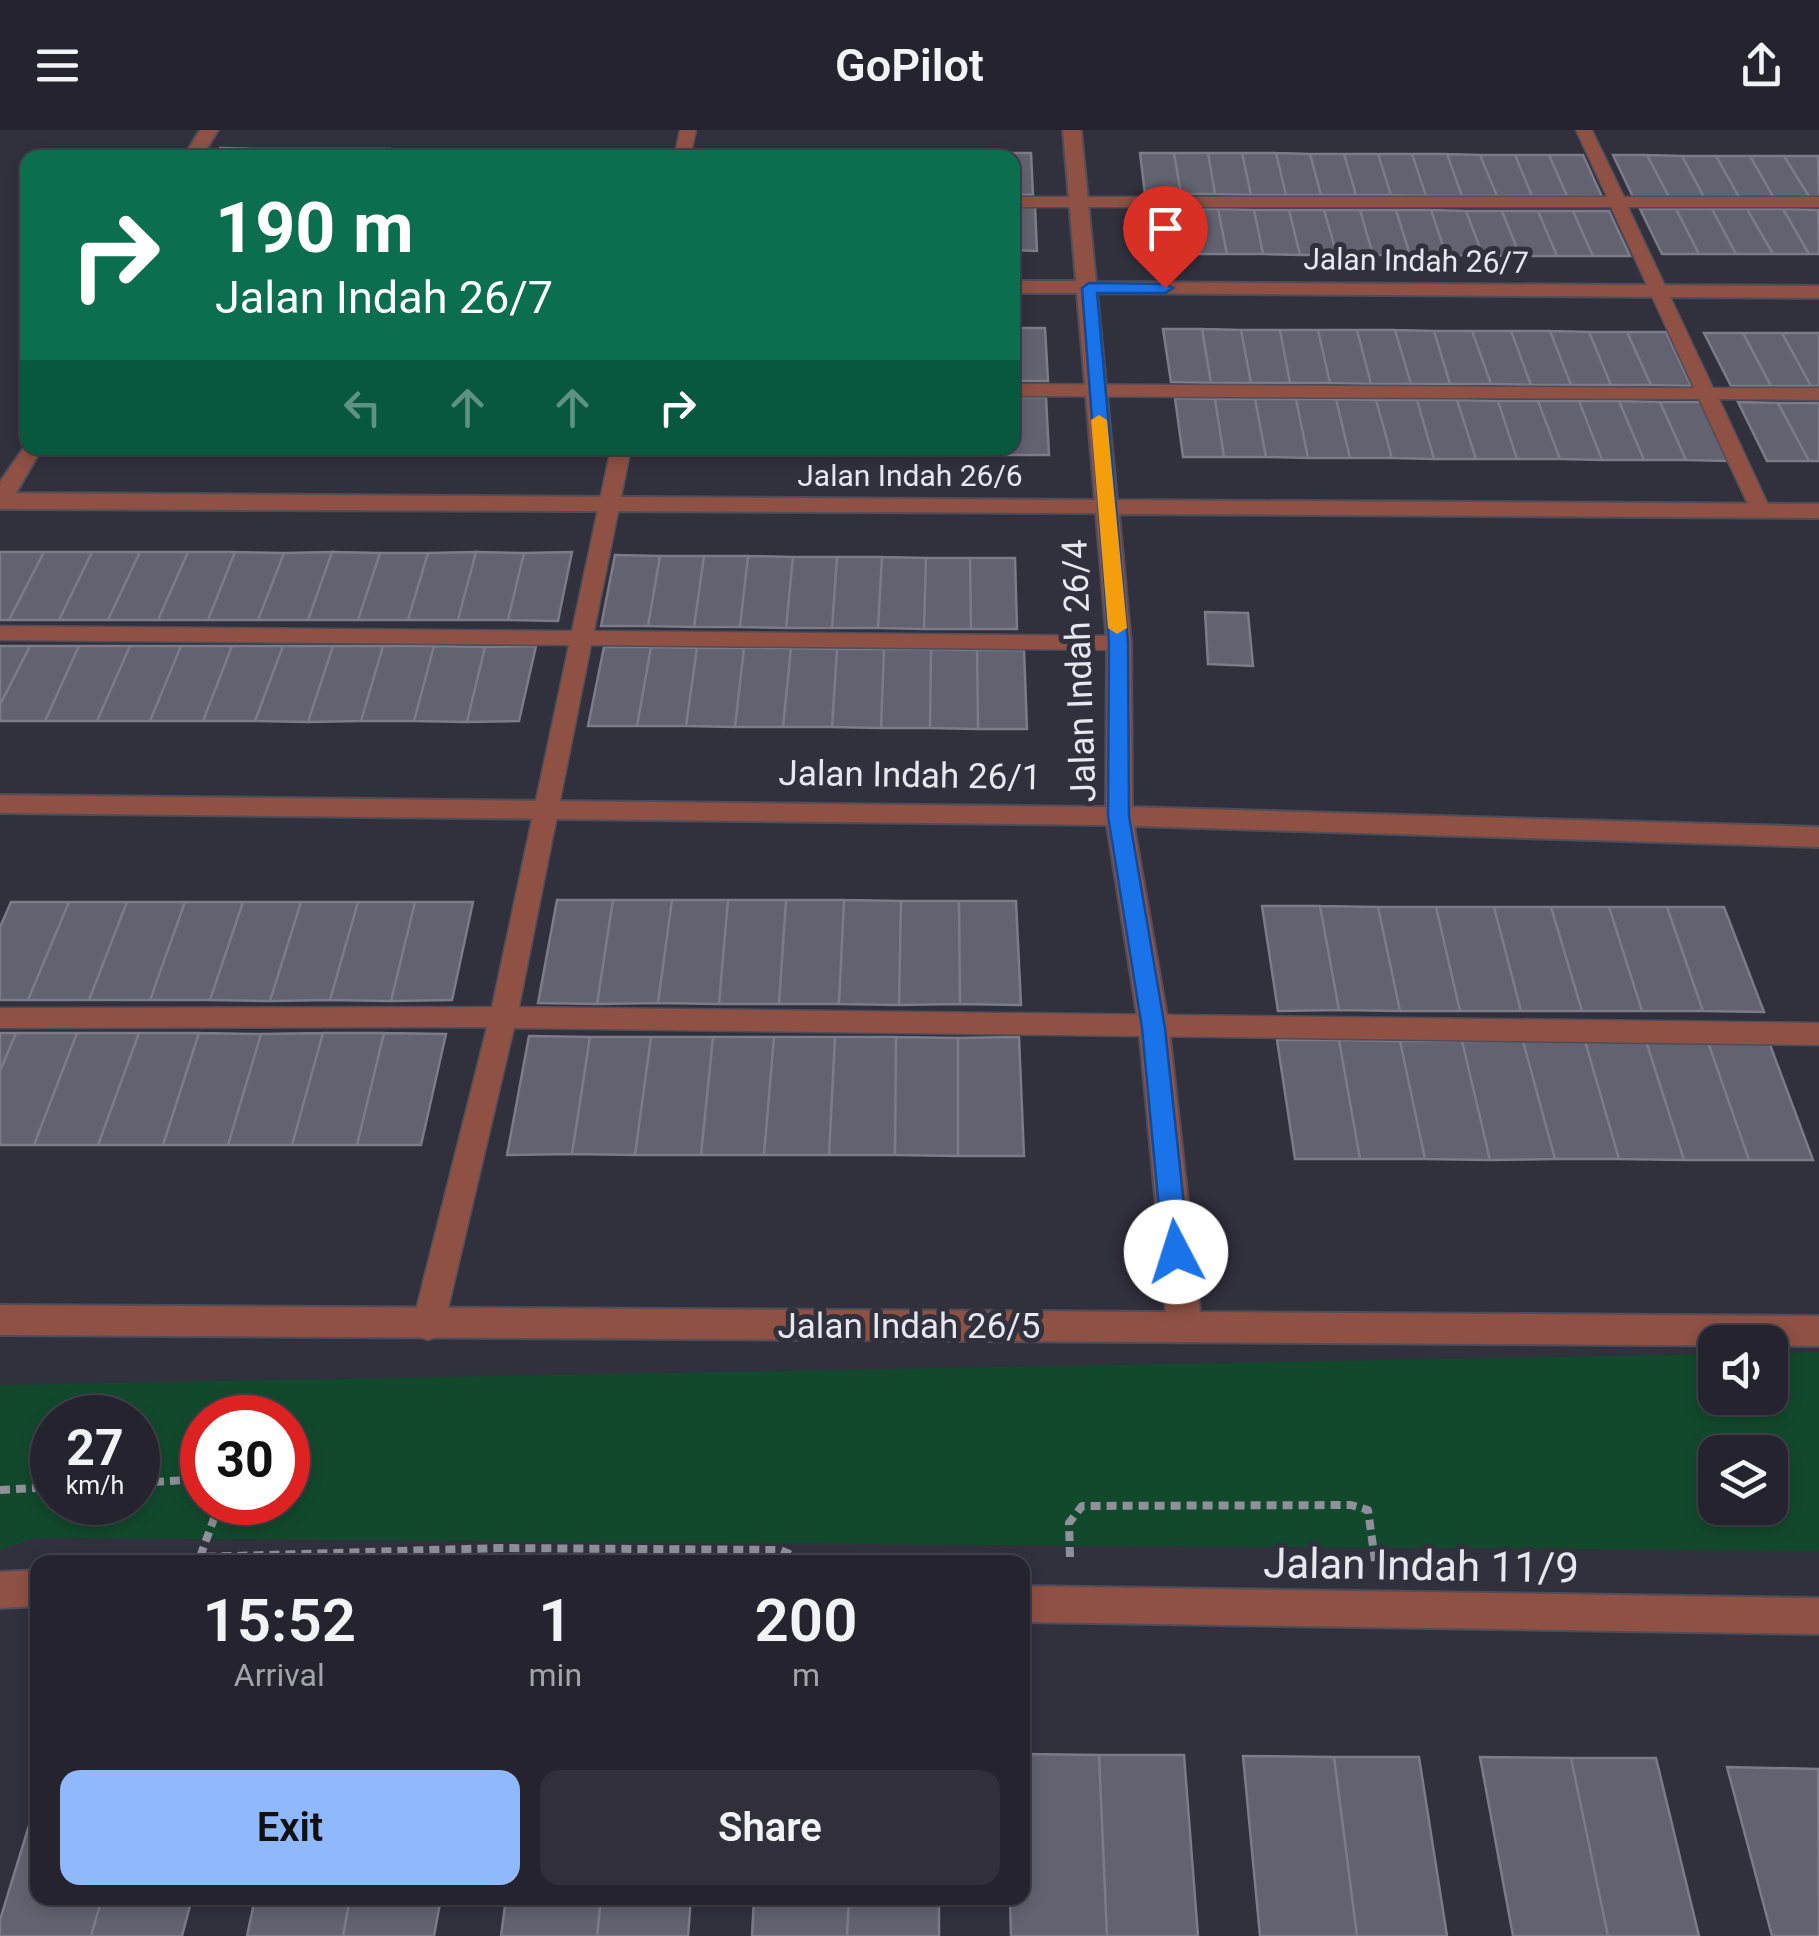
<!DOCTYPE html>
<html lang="en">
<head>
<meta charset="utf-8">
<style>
  body { margin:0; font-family:Roboto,sans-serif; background:#31303a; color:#f1f3f6; height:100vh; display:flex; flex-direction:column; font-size:38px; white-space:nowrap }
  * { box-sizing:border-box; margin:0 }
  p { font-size:32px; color:#a3a4aa }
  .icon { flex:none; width:55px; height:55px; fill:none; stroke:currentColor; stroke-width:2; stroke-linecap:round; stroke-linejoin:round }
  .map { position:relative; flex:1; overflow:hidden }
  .sheet { position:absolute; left:30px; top:1425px; width:1000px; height:350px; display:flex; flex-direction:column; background:#25242e; border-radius:20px; box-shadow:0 5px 15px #0003,0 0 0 2px #42414a }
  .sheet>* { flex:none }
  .guide { position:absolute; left:20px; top:20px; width:1000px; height:305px; border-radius:20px; box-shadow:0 5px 15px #0003,0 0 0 2px #42414a; background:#0b6e4f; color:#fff; overflow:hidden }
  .controls { position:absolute; left:1698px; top:1195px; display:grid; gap:20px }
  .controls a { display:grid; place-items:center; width:90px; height:90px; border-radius:20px; background:#25242e; box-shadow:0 5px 15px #0003,0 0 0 2px #42414a; font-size:50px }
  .speed { position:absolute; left:30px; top:1265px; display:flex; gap:20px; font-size:50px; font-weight:700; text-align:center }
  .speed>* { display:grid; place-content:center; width:130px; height:130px; border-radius:50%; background:#25242e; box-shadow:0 5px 15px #0003,0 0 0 2px #42414a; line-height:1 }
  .speed small { font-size:25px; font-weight:400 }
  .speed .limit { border:15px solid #d22; background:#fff; color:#111 }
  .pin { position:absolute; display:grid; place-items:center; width:85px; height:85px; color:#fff; margin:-102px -42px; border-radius:50% 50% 50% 0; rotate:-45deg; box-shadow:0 0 10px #0007 }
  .pin .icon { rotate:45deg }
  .me { position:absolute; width:110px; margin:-55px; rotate:355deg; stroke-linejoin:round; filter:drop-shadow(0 0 8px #0008) }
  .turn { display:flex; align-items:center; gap:35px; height:210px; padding:0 30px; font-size:45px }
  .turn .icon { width:130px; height:130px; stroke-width:2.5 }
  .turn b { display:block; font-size:70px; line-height:85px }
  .lanes { display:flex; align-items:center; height:95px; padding:0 30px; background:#0003; justify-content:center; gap:50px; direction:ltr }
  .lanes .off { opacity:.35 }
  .eta { display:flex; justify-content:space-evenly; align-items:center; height:170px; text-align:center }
  .eta b { font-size:60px; font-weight:600; line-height:70px }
  .button { display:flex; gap:20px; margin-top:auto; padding:20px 30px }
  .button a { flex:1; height:115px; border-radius:20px; background:#8fb8fd; color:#111; font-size:40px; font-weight:600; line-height:115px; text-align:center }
  .button a+a { background:#31303a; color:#f1f3f6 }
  header { display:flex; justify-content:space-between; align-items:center; height:130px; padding:0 30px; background:#25242e; font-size:45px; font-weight:600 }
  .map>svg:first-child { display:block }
</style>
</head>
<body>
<header><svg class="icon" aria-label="menu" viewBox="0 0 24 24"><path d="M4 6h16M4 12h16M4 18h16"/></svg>GoPilot<svg class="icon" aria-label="share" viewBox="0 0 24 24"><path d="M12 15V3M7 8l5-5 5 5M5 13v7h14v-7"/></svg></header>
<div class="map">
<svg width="1819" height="1806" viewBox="0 0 1819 1806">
  <rect width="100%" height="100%" fill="#31303d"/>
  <path fill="#12492c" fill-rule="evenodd" d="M1819 1222V1421L35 1408 0 1420V1255L1715 1224V1268H1770V1223ZM52 1288H138V1372H52ZM202 1288H288V1372H202ZM1715 1322H1770V1378H1715Z"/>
  <path fill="#636270" stroke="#7c7b89" stroke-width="2.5" d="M220 18 253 19 249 28H215Z
    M253 19H287L283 28H249Z
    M287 19H321L317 28H283Z
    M321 19H355L351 28H317Z
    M355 19H389L385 28H351Z
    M389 19 423 20 419 28H385Z
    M423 20H457L454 28H419Z
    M457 20H491L488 28H454Z
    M491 20H524L522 28H488Z
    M996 23H1031L1033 65 1012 64V28H997Z
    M1140 23H1174L1181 64H1145Z
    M1174 23H1208L1215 64H1181Z
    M1208 23H1242L1251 65 1215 64Z
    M1242 23H1276L1286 65H1251Z
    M1276 23 1310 24 1321 65H1286Z
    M1310 24H1344L1356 65H1321Z
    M1344 24H1378L1391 65H1356Z
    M1378 24H1412L1426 66 1391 65Z
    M1412 24H1447L1462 66H1426Z
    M1447 24 1480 25 1497 66H1462Z
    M1480 25H1515L1532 66H1497Z
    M1515 25H1549L1567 66H1532Z
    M1549 25H1583L1602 67 1567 66Z
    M1613 25H1647L1669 67H1633Z
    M1647 25 1682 26 1704 67H1669Z
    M1682 26H1716L1739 67H1704Z
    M1716 26H1750L1774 68 1739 67Z
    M1750 26H1784L1810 68H1774Z
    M1784 26H1818L1819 68H1810Z
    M1012 76H1035L1037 121 1012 120Z
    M1147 79H1183L1190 124H1153Z
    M1183 79H1218L1227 124H1190Z
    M1218 79 1254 80 1263 124H1227Z
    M1640 79H1676L1699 124H1662Z
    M1676 79H1712L1736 124H1699Z
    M1712 79H1747L1773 124H1736Z
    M1747 79H1783L1809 124H1773Z
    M1783 79 1818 80 1819 124H1809Z
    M1254 80H1289L1300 125 1263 124Z
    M1289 80H1324L1337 125H1300Z
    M1324 80H1360L1373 125H1337Z
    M1360 80H1396L1410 125H1373Z
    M1396 80H1431L1446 125H1410Z
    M1431 80 1466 81 1483 126 1446 125Z
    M1466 81H1502L1520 126H1483Z
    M1502 81H1538L1557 126H1520Z
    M1538 81H1573L1593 126H1557Z
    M1573 81H1609L1630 126H1593Z
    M1012 198H1045L1048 251H1012Z
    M1163 199H1202L1211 253 1171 252Z
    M1202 199 1241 200 1251 253H1211Z
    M1241 200H1280L1290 253H1251Z
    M1280 200H1318L1330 253H1290Z
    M1318 200H1357L1371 254 1330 253Z
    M1357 200H1395L1411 254H1371Z
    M1395 200 1434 201 1450 254H1411Z
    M1434 201H1472L1491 254H1450Z
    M1472 201H1511L1531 255 1491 254Z
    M1511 201H1550L1571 255H1531Z
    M1550 201 1589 202 1611 255H1571Z
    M1589 202H1627L1651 255H1611Z
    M1627 202H1666L1691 256 1651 255Z
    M1704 203H1743L1771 256H1731Z
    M1743 203H1782L1811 256H1771Z
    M1782 203H1819V256H1811Z
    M1012 267H1046L1049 325H1007V318H1012Z
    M1175 268 1215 269 1224 327H1183Z
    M1215 269H1255L1266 327H1224Z
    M1255 269H1296L1308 328 1266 327Z
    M1296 269H1336L1350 328H1308Z
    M1336 269 1376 270 1392 328H1350Z
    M1376 270H1417L1434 329 1392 328Z
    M1417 270H1457L1476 329H1434Z
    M1457 270 1498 271 1517 329H1476Z
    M1498 271H1538L1560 329H1517Z
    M1538 271H1579L1602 330 1560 329Z
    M1579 271H1619L1644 330H1602Z
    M1619 271 1660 272 1686 330H1644Z
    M1660 272H1700L1728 331 1686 330Z
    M1738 272 1778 273 1809 331H1767Z
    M1778 273H1819V331H1809Z
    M799 318H840V324L799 323Z
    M840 318H882V324H840Z
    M882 318H924V324H882Z
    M924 318H965V325L924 324Z
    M965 318H1007V325H965Z
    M0 422H44L9 490H0Z
    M44 422H92L59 490H9Z
    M92 422H140L108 490H59Z
    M140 422H188L158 490H108Z
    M188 422H235L208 490H158Z
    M235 422 284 423 258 490H208Z
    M332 422 308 490H258L284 423Z
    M332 422 380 423 358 490H308Z
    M476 422 458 490H408L428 423Z
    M476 422 524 423 508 490H458Z
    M572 422 558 491 508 490 524 423Z
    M380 423H428L408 490H358Z
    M615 425 660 426 648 496H601Z
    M660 426H704L694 497 648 496Z
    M704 426H748L740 497H694Z
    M748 426 793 427 786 498 740 497Z
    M793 427H837L832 498H786Z
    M837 427H882L878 498H832Z
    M882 427 926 428 924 499 878 498Z
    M926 428H970L971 499H924Z
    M970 428H1015L1017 499H971Z
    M1205 482 1248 483 1253 536 1208 534Z
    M0 516H30L0 575Z
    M30 516H79L45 591H0V575Z
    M79 516H130L97 591H45Z
    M130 516H181L150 591H97Z
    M181 516H232L203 591H150Z
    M232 516H283L255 591H203Z
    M283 516H333L308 592 255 591Z
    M333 516H383L361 591 308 592Z
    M383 516H434L414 591H361Z
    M434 516 485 517 467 592 414 591Z
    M536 516 519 591 467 592 485 517Z
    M604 517H651L637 596H588Z
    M651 517 697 518 686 596H637Z
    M697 518H744L735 597 686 596Z
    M744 518H791L783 597H735Z
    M791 518 837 519 832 597H783Z
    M837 519H884L881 598 832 597Z
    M884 519H931L930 598H881Z
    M931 519 977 520 978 599 930 598Z
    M977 520H1024L1027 599H978Z
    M557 770H613L597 874 538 873Z
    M613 770H672L658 873 597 874Z
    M672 770H728L719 874 658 873Z
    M728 770H786L779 874H719Z
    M786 770H844L839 874H779Z
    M844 770 901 771 899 875 839 874Z
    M901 771H959L960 874 899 875Z
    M959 771H1016L1021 875 960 874Z
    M11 772H69L28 870H0V797Z
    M69 772H127L89 870H28Z
    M127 772H185L150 870H89Z
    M185 772H243L210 870H150Z
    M243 772H301L270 871 210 870Z
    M301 772H358L330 870 270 871Z
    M358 772H415L391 871 330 870Z
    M415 772H473L452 870 391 871Z
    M1262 776H1320L1339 880 1278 881Z
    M1320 776 1378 777 1400 881 1339 880Z
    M1378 777H1436L1460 881H1400Z
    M1436 777H1494L1521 881H1460Z
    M1494 777H1551L1582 881H1521Z
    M1551 777H1609L1642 881H1582Z
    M1609 777H1667L1703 881H1642Z
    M1667 777H1724L1764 882 1703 881Z
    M0 903H16L0 941Z
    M16 903H77L34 1015H0V941Z
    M77 903H139L98 1015H34Z
    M139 903H199L163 1015H98Z
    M199 903 261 904 228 1015H163Z
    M323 903 292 1015H228L261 904Z
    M323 903H384L357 1015H292Z
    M384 903 446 904 421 1015H357Z
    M529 906 590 907 572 1024 507 1025Z
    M590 907H651L635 1025 572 1024Z
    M651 907H713L701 1025H635Z
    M713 907H774L764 1025H701Z
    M774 907H835L829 1025H764Z
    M835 907H896L895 1025H829Z
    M896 907 958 908V1026L895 1025Z
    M1019 907 1024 1026H958V908Z
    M1277 910H1339L1360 1029H1295Z
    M1339 910 1400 911 1425 1029H1360Z
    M1400 911H1462L1490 1030 1425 1029Z
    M1462 911H1523L1555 1029 1490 1030Z
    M1523 911H1585L1619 1029H1555Z
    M1585 911H1646L1684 1030 1619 1029Z
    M1646 911 1708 912 1749 1030H1684Z
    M1708 912H1769L1813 1030H1749Z
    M1022 1624 1099 1625 1107 1806H1011L1010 1768H1022Z
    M1099 1625H1184L1198 1806H1107Z
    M1243 1626 1334 1627 1357 1806H1260Z
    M1334 1627H1419L1447 1806H1357Z
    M1480 1627 1571 1628 1608 1806H1513Z
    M1571 1628H1656L1699 1806H1608Z
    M1727 1637 1818 1639 1819 1806H1772Z
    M38 1666V1768H102L91 1806H0V1790Z
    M102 1768H192L182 1806H91Z
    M255 1768H350L343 1806H247Z
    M350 1768H441L434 1806H343Z
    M506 1768H601L597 1806H501Z
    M601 1768H691L688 1806H597Z
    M754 1768H849L847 1806H752Z
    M849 1768H939V1806H847Z"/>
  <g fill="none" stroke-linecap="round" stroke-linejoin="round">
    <defs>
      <path id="lane" d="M680 0H696L690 28H674Z
        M1576 0H1592L1624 67H1819V77H1628L1713 258H1819V270L1719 269 1771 381 1768 385 1761 387 1751 381 1699 269 1012 266V254L1694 258 1611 77H1012V67H1607Z
        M611 318H631L594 501 1119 506 1130 513 1119 520 591 515 519 877 1819 893V915L514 898 444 1196 439 1206 428 1210 417 1206 412 1196 487 897 0 898V878L492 877 569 515 0 510V496L572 501Z"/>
      <path id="street" d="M200 0H218L201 28H183Z
        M1063 0H1081L1096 152 1819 156V168L1097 163 1117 370 1819 374V388L1119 384 1131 513 1132 677 1819 697V717L1134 696 1169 898 1200 1182 1819 1186V1216L0 1205V1175L1166 1182 1139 898 1107 695 0 683V665L1106 677 1107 513 1096 383 0 379V352L28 312V318H42L16 363 1095 370 1077 163H1012V151H1076Z
        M38 1440V1476L0 1478V1442Z
        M1022 1456 1819 1468V1504L1022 1492Z"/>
    </defs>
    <use href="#lane" stroke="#4e4d59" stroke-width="3"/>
    <use href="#street" stroke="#4e4d59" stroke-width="4"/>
    <path stroke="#90909a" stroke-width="8" stroke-dasharray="10 6" stroke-linecap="butt" d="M138 1353 202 1349
      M0 1360 52 1357
      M220 1372 200 1427 500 1418 780 1420 809 1432
      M1070 1427 1069 1393 1082 1376 1351 1375 1368 1380 1375 1431"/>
    <use href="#lane" fill="#8e5144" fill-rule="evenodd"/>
    <use href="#street" fill="#8e5144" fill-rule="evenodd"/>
  </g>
  <path fill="#1a73e8" stroke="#114b97" stroke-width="2.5" d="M1089 153 1165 154 1173 158 1165 163H1097L1128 513 1129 686 1165 898 1189 1122 1176 1132 1163 1122 1142 898 1108 686 1109 513 1082 158Z"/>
  <path fill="#f59e0b" d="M1099 285 1107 290 1127 498 1117 504 1108 498 1091 290Z"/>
  <g text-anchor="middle" stroke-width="10" stroke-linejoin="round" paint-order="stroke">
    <g font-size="30" fill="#e7e7ef" stroke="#31303d">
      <text transform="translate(1416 131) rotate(1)" y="10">Jalan Indah 26/7</text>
      <text x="910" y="356">Jalan Indah 26/6</text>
    </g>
    <g font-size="35" fill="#e7e7ef" stroke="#31303d">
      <text transform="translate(1079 541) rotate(-92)" y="12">Jalan Indah 26/4</text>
      <text transform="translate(910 645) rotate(1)" y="12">Jalan Indah 26/1</text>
      <text x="909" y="1208">Jalan Indah 26/5</text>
    </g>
    <g font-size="42" fill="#e7e7ef" stroke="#31303d">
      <text transform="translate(1421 1435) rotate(1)" y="15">Jalan Indah 11/9</text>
    </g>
  </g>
</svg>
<div class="controls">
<a><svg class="icon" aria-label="sound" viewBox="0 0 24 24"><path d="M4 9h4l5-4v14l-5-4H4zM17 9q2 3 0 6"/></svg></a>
<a><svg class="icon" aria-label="layers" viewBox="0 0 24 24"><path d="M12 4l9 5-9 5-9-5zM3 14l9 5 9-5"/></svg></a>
</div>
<div class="speed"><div>27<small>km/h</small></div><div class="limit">30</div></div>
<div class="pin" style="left:1165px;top:158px;background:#d93025"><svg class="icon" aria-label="arrive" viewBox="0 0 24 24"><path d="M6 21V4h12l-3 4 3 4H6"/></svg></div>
<svg class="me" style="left:1176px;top:1122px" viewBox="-20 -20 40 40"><circle r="19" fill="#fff"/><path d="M0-13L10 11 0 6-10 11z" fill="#1a73e8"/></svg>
<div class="guide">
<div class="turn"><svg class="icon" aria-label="right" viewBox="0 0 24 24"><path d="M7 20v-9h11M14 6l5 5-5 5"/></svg><div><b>190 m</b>Jalan Indah 26/7</div></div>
<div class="lanes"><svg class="icon off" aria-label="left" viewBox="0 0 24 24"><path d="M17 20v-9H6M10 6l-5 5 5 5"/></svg><svg class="icon off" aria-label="ahead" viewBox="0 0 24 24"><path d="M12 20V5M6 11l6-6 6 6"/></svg><svg class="icon off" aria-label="ahead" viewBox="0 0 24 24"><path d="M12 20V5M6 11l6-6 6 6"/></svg><svg class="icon" aria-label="right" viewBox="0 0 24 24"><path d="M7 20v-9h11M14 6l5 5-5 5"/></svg></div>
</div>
<section class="sheet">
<div class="eta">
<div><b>15:52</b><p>Arrival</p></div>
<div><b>1</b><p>min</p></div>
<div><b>200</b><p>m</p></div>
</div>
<div class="button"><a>Exit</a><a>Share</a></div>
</section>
</div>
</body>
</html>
